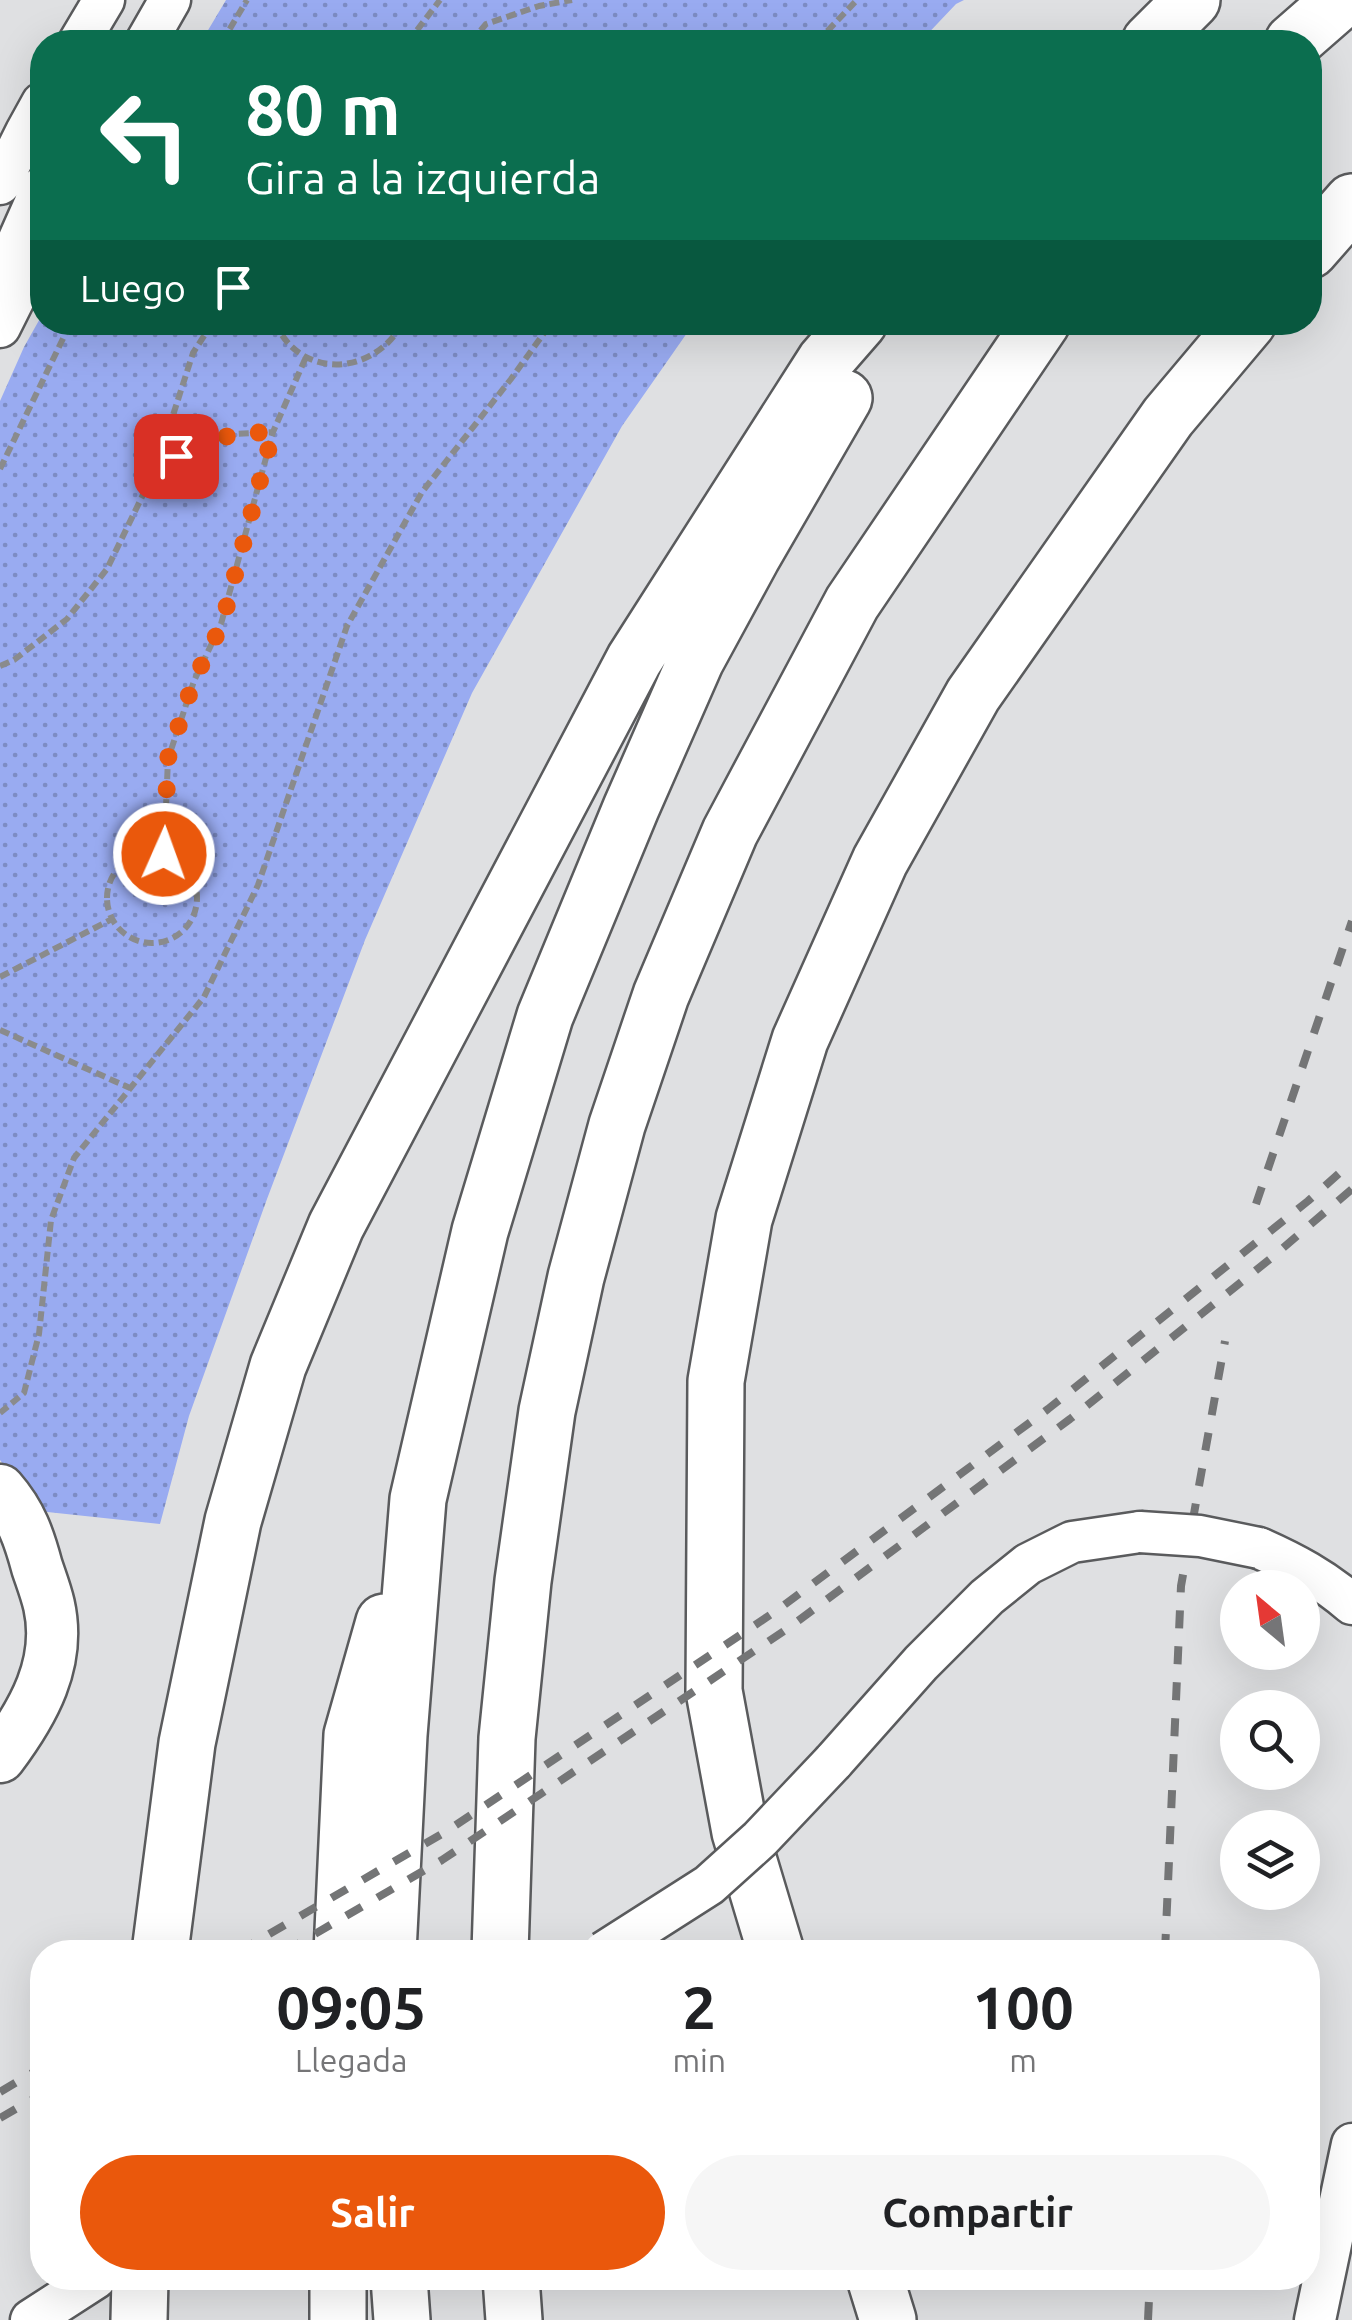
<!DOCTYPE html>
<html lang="es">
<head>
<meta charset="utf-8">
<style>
  body { margin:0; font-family:Ubuntu,sans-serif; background:#f6f6f6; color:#202124; height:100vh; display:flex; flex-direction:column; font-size:38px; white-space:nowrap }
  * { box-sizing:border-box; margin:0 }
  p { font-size:32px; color:#757577 }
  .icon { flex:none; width:55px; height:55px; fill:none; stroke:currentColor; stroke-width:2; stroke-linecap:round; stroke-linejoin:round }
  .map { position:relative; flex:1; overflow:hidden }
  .details { position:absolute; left:30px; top:1940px; width:1290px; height:350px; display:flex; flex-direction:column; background:#fff; border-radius:40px; box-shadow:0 10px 40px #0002 }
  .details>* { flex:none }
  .top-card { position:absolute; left:30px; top:30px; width:1292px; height:305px; border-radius:40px; box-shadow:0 10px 40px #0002; background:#0b6e4f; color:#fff; overflow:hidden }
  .needle { width:65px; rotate:331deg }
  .tools { position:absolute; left:1220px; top:1570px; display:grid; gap:20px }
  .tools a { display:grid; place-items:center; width:100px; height:100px; border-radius:50%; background:#fff; box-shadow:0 10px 40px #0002; font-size:50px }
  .pin { position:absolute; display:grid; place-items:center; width:85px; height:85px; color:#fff; margin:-42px; border-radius:20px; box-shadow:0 5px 15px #0006 }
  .me { position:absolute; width:110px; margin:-55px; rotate:2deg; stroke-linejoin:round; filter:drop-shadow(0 0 8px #0008) }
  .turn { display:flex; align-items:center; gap:35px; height:210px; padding:0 50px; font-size:45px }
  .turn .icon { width:130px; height:130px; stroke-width:2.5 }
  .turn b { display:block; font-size:70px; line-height:85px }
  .then { display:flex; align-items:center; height:95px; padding:0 50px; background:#0003; gap:20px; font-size:38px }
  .eta { display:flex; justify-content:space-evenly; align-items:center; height:170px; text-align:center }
  .eta b { font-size:60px; font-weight:700; line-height:70px }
  .cta { display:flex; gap:20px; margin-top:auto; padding:20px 50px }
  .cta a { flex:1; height:115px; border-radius:60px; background:#ea580c; color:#fff; font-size:40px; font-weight:700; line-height:115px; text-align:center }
  .cta a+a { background:#f6f6f6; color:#202124 }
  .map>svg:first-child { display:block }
</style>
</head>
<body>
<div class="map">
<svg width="1352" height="2320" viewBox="0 0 1352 2320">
  <defs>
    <pattern id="park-dots" width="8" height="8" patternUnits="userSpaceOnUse" patternTransform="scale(2.5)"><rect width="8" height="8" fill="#99abf1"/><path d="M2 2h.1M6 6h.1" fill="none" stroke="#7d8cc4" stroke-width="1.8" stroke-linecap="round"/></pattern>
  </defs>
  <rect width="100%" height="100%" fill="#dfe0e2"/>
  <path fill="url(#park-dots)" d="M226 0H964L956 4 920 42H201Z
    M42 315V322L694 323 622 426 472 693 365 940 267 1199 189 1416 160 1524 38 1511 0 1460V401L24 347Z"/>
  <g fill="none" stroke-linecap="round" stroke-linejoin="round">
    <defs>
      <path id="minor" d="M79 42 104 0
        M146 42 170 0
        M0 184 26 132 42 103
        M0 282 42 187
        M0 327 34 259
        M1259 1548C1293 1563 1323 1579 1352 1604
        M833 1762 921 1663 987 1597 1028 1564 1072 1542 1140 1532
        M31 2320 96 2278
        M1315 2320 1352 2144"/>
      <path id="major" d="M0 1490C21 1514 29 1537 37 1567 41 1579 46 1592 49 1605 62 1663 33 1713 0 1757"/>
      <path id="highway" d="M1150 42 1192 0
        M1293 42 1341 0
        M1310 250 1352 202
        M160 1952 187 1743 233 1521 278 1366 336 1226 634 660 825 361 859 322
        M342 1952 352 1735 384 1622
        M388 1952 399 1735 418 1499 480 1231 545 1016 631 808 696 660 752 557 844 398
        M500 1952 507 1738 523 1581 547 1411 576 1277 617 1125 661 995 730 832 852 603 1042 322
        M776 1952 740 1832 714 1691 716 1381 744 1219 800 1040 880 861 973 695 1168 417 1248 322
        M399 2278 402 2320
        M511 2278 514 2320
        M875 2278 888 2320
        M139 2320 140 2278
        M338 2320V2278"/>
    </defs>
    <use href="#minor" stroke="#5a5b5d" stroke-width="45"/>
    <use href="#major" stroke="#5a5b5d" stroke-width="55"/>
    <use href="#highway" stroke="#5a5b5d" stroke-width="60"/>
    <path stroke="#8a8b8c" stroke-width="6" stroke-dasharray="10 5" stroke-linecap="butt" d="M222 42 247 0
      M408 42 440 0
      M471 42 486 24 539 6 572 0
      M817 42 857 0
      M275 322C300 381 375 376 403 322
      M157 468 195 444 234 434 273 432
      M0 469 71 322
      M0 666 14 660 67 619 107 569 156 468 193 353 213 322
      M107 898a45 45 0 1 1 90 0a45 45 0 1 1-90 0Z
      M164 854 168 759 194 681 221 624 273 432 306 357
      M0 977 112 919
      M0 1030 130 1088
      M0 1413 24 1393 39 1334 51 1220 74 1158 204 997 258 885 347 626 422 492 511 379 552 322"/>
    <use href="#minor" stroke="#fff" stroke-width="40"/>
    <use href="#major" stroke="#fff" stroke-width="50"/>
    <use href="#highway" stroke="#fff" stroke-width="55"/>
    <path stroke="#747576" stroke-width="8" stroke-dasharray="18 18" stroke-linecap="butt" d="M1256 1204 1352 921
      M238 1952 447 1831 776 1611 1048 1409 1308 1201 1352 1162
      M284 1952 442 1860 787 1629 1070 1419 1270 1259 1352 1189
      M1165 1952 1181 1586 1225 1341
      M0 2092 42 2067
      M0 2118 42 2094
      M1148 2320 1150 2278"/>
    <defs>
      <path id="minor-bridge" d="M1140 1532 1200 1536 1259 1548
        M604 1952 709 1885 760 1839 833 1762"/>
    </defs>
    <use href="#minor-bridge" stroke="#5a5b5d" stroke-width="45" stroke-linecap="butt"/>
    <use href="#minor-bridge" stroke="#fff" stroke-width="40"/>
  </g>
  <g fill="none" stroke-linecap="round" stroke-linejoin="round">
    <path stroke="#ea580c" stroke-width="18" stroke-dasharray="0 32.4" d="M164 854 168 758 194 680 222 624 273 432C237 433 207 437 176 456"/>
  </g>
</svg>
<div class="tools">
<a><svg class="needle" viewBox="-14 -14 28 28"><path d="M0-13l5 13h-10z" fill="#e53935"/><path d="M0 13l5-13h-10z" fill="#757577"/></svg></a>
<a><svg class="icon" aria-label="search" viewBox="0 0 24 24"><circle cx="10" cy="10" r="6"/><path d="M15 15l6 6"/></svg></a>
<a><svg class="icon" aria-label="layers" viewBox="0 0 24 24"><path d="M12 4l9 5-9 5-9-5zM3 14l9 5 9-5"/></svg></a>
</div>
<div class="pin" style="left:176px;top:456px;background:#d93025"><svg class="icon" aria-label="arrive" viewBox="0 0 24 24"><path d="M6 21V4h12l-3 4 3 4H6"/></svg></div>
<svg class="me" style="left:164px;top:854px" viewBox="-20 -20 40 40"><circle r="17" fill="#ea580c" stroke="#fff" stroke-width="3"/><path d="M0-11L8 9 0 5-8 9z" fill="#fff"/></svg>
<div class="top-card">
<div class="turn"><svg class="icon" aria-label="left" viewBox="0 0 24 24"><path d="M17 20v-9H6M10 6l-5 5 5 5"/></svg><div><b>80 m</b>Gira a la izquierda</div></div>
<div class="then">Luego<svg class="icon" aria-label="arrive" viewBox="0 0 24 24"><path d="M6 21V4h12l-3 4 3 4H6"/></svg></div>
</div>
<section class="details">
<div class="eta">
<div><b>09:05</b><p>Llegada</p></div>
<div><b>2</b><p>min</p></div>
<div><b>100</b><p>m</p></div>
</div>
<div class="cta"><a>Salir</a><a>Compartir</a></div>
</section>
</div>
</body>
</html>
